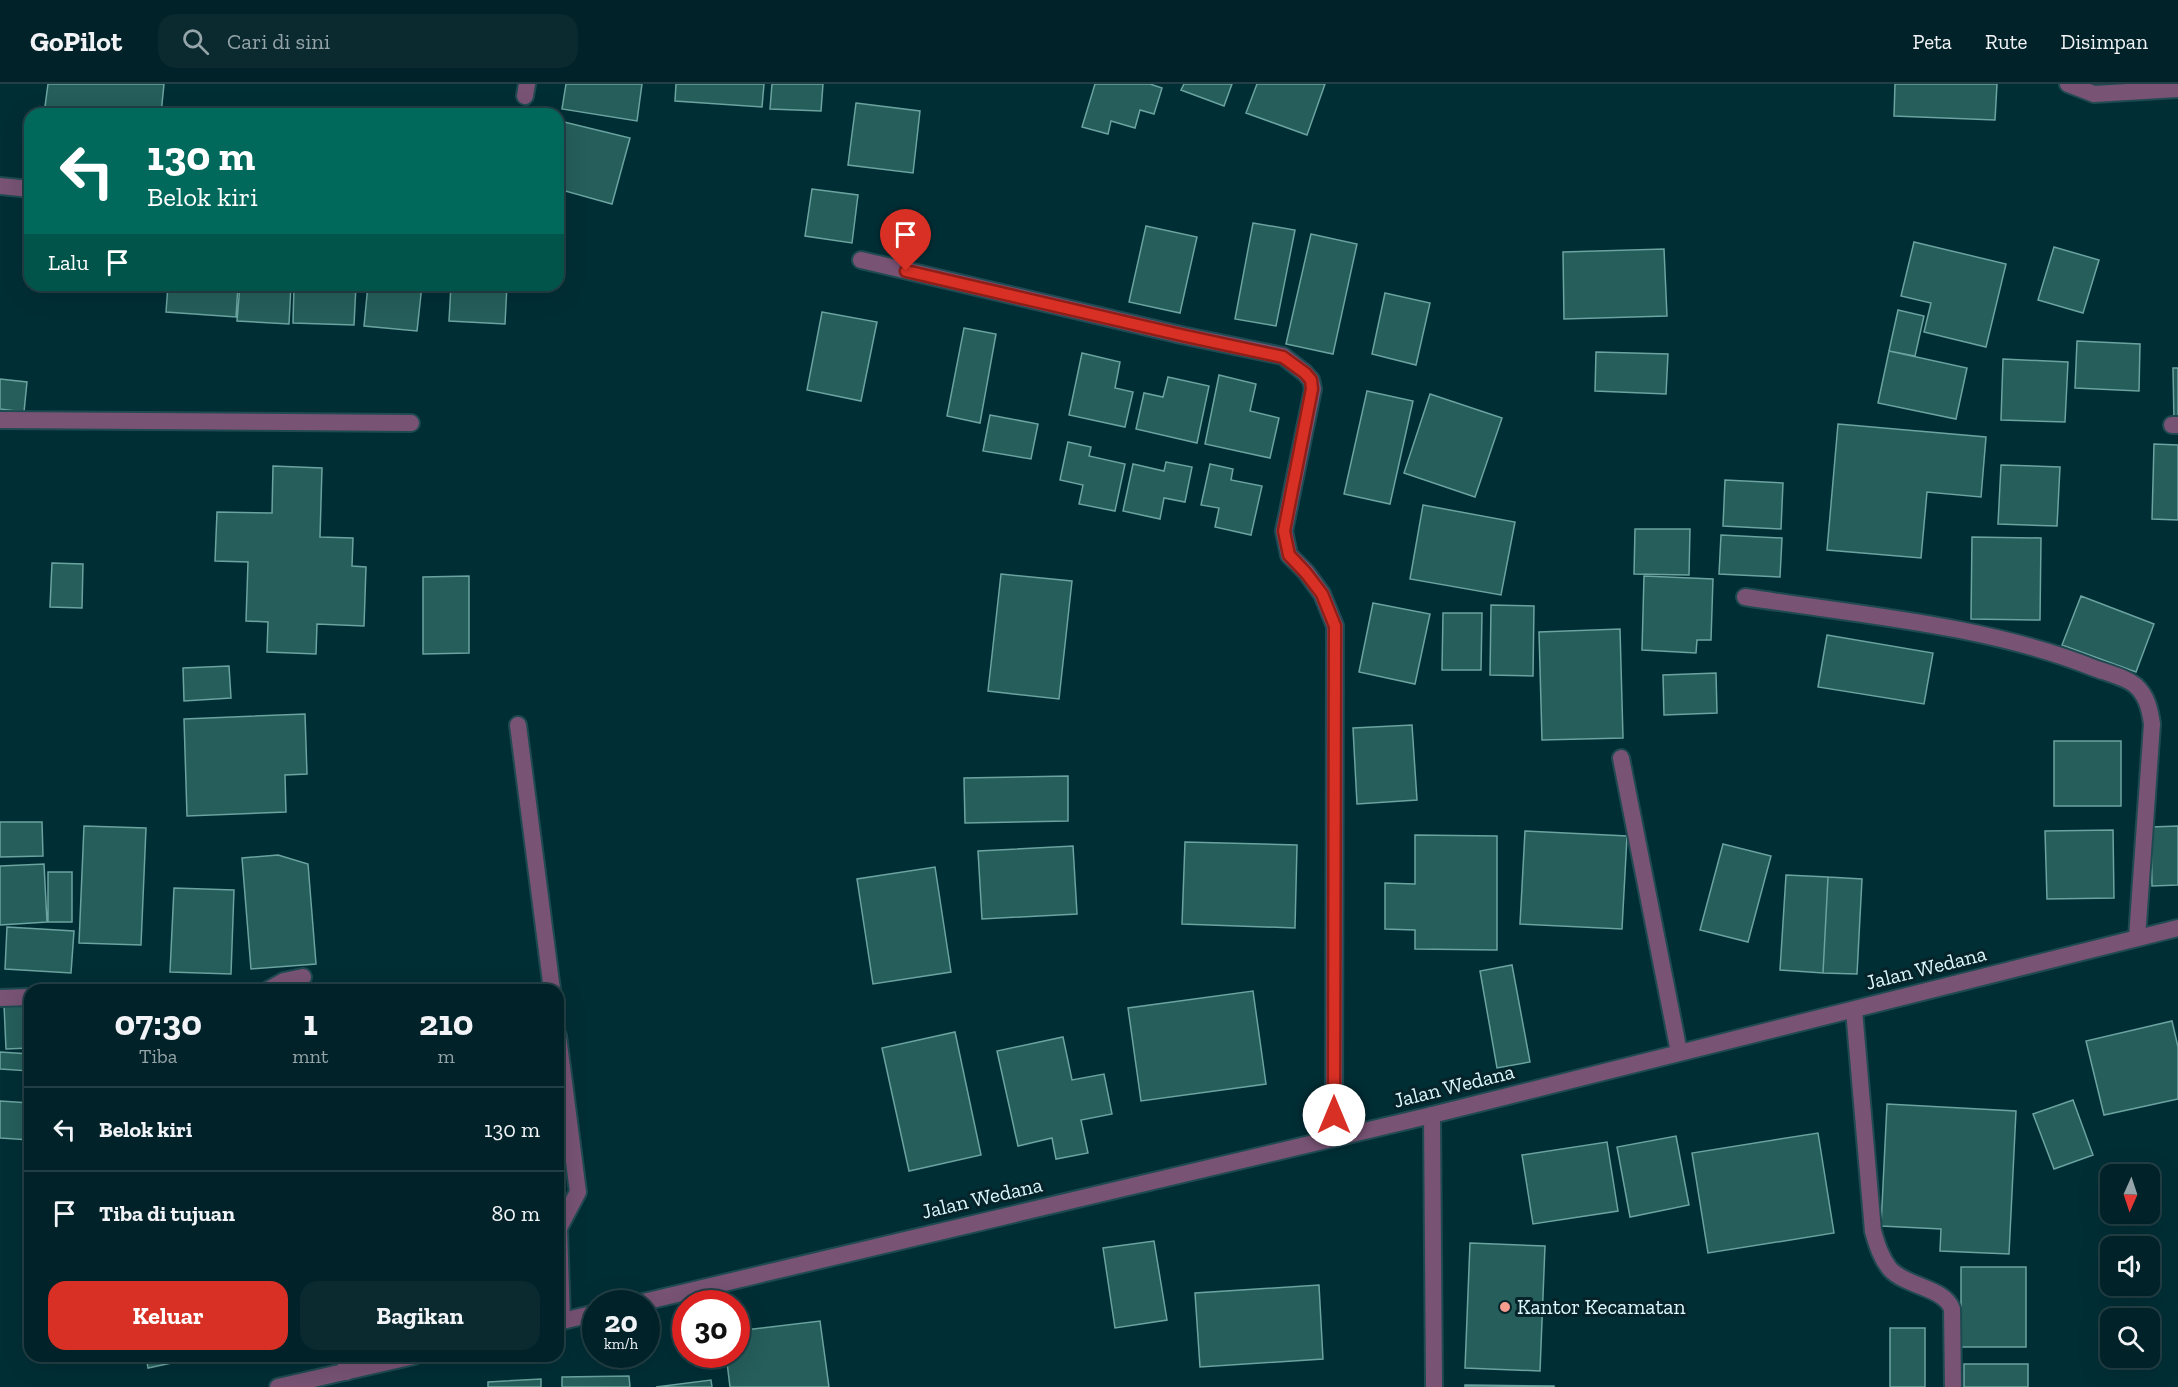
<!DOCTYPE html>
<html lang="id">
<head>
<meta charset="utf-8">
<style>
  body { margin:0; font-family:"Zilla Slab",serif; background:#0a2a30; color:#f1f3f6; height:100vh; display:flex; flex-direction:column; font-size:22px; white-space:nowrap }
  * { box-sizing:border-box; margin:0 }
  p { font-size:20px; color:#95a4a8 }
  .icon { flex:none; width:33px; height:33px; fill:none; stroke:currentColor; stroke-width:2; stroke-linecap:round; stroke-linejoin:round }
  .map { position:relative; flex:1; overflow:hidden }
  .drawer { position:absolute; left:24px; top:900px; width:540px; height:378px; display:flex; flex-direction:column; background:#002228; border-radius:18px; box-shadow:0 6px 24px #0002,0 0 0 2px #223f45 }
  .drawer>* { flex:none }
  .top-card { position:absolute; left:24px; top:24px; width:540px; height:183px; border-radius:18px; box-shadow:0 6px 24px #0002,0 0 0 2px #223f45; background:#00695c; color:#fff; overflow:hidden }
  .needle { width:39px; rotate:183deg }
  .controls { position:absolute; left:2100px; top:1080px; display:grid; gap:12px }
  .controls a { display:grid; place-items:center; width:60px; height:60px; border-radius:12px; background:#002228; box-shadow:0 6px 24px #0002,0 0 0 2px #223f45; font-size:30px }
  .speed { position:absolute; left:582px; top:1206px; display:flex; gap:12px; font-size:30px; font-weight:700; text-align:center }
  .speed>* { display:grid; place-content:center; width:78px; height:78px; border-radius:50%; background:#002228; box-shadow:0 6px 24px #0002,0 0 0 2px #223f45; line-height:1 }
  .speed small { font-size:15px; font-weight:400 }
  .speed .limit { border:9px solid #d22; background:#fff; color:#111 }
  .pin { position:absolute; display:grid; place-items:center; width:51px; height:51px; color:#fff; margin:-62px -26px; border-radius:50% 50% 50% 0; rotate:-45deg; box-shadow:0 0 6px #0007 }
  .pin .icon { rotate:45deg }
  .me { position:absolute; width:66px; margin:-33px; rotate:0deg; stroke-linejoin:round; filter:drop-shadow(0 0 4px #0008) }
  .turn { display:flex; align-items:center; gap:21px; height:126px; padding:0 24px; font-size:27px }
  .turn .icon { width:78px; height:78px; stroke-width:2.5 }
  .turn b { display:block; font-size:42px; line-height:51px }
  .then { display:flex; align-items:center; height:57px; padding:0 24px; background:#0003; gap:12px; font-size:22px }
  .eta { display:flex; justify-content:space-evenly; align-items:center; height:102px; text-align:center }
  .eta b { font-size:36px; font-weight:700; line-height:42px }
  .action { display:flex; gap:12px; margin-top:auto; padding:12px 24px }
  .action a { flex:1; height:69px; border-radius:18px; background:#d93025; color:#fff; font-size:24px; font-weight:700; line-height:69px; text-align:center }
  .action a+a { background:#0a2a30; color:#f1f3f6 }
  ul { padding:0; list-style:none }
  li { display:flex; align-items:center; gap:18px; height:84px; padding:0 24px; border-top:2px solid #223f45 }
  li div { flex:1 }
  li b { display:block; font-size:22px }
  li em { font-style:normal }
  header { display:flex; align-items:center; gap:36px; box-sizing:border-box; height:84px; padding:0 30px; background:#002228; border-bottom:2px solid #223f45 }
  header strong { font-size:28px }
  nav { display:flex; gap:33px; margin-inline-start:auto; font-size:21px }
  .search { width:420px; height:54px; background:#0a2a30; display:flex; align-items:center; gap:15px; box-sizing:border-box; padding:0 21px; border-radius:18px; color:#95a4a8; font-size:22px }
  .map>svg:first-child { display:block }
</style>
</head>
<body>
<header>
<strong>GoPilot</strong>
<div class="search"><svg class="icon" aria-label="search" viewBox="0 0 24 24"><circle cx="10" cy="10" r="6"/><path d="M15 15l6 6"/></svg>Cari di sini</div>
<nav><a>Peta</a><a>Rute</a><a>Disimpan</a></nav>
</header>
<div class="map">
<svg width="2178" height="1303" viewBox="0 0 2178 1303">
  <rect width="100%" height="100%" fill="#002e35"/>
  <path fill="#255e5b" stroke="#6aa39f" stroke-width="1.5" d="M48 0H164L161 30H44Z
    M566 0H642L637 37 562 25Z
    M676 0H764L762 23 675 17Z
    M772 0H823L821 27 770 25Z
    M1095 0H1150L1162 4 1154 30 1140 26 1135 44 1111 37 1108 50 1082 43Z
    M1184 0H1232L1224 22 1181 6Z
    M1257 0H1325L1307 51 1246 29Z
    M1895 0H1997L1995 36 1894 32Z
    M856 19 920 27 913 89 848 81Z
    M560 37 630 54 612 120 558 105V45Z
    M812 105 858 111 852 159 805 152Z
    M1253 139 1295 146 1276 242 1235 235Z
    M1146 142 1197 153 1180 229 1129 218Z
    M1311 150 1357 160 1333 270 1286 260Z
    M1914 158 2006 180 1986 263 1924 248 1931 219 1901 212Z
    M2054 163 2099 176 2083 229 2038 216Z
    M1664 165 1667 232 1564 235 1563 168Z
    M168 201H238L236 233 166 228Z
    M240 201H291L289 240 237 237Z
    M294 201H356L354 241 293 239Z
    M368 201H422L417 247 364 242Z
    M451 201H507L505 240 449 237Z
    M1385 209 1430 219 1416 281 1372 270Z
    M1898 226 1924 232 1915 272 1889 267Z
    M822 228 877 238 861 317 807 306Z
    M964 244 996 250 980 339 947 332Z
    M2077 257 2140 260 2139 307 2075 304Z
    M1889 267 1967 284 1956 335 1878 319Z
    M1596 268 1668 270 1666 310 1595 307Z
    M1082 269 1120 278 1115 304 1133 308 1125 343 1069 331Z
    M2003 275 2068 278 2065 338 2001 336Z
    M2173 284H2178V338H2174Z
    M1219 291 1256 300 1250 327 1279 334 1270 374 1205 360Z
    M1168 293 1209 302 1197 359 1136 345 1144 309 1163 313Z
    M0 295 27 298 24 328 0 325Z
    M1367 307 1413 317 1390 420 1344 410Z
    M1430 310 1502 334 1475 413 1404 389Z
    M990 331 1038 340 1031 375 983 367Z
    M1838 340 1986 353 1981 413 1927 408 1921 474 1827 466Z
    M1068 358 1091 363 1089 372 1125 380 1115 427 1079 420 1083 401 1060 396Z
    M2154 360 2178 361V436L2152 435Z
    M1166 378 1192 383 1185 418 1164 414 1160 435 1123 427 1133 380 1164 387Z
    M1210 380 1233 385 1231 396 1262 402 1251 451 1215 443 1219 424 1201 421Z
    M2001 381 2060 383 2057 442 1998 440Z
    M273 382 322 384 320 453 353 454 352 482 366 483 364 542 317 540 316 570 267 568 268 538 246 537 248 478 215 477 217 428 272 429Z
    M1725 396 1783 399 1781 445 1723 442Z
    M1423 421 1515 438 1501 511 1410 495Z
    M1635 445H1690L1689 491 1634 490Z
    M1721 451 1782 454 1780 493 1719 490Z
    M1972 453 2041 454 2040 536 1971 535Z
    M52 479 83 480 82 524 50 523Z
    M1001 490 1072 497 1059 615 988 607Z
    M469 492V569L423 570V493Z
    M1644 492 1713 495 1711 556H1697L1696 569 1642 566Z
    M2081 512 2154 540 2136 588 2062 561Z
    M1373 519 1430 530 1415 600 1359 588Z
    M1491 521 1534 522 1533 592 1490 591Z
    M1443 529H1482L1481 586H1442Z
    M1620 545 1623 654 1542 656 1539 548Z
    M1827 551 1933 569 1924 620 1818 603Z
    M229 582 231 614 184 617 183 584Z
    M1716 589 1717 629 1664 631 1663 591Z
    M305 630 307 690 285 691 286 728 187 732 184 635Z
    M1412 641 1417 716 1357 720 1353 644Z
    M2054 657H2121V722H2054Z
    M1068 692V737L965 739 964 694Z
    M0 738H42L43 772 0 773Z
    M84 742 146 744 141 861 79 859Z
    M2178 742V801L2152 802 2151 743Z
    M2113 746 2114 814 2047 815 2045 747Z
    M1525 747 1627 752 1622 845 1520 840Z
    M1415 751 1497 752V866L1415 865V846L1385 845V799L1415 800Z
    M1185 758 1297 761 1295 844 1182 840Z
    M1723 760 1771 772 1748 858 1700 846Z
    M1073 762 1077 830 982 835 978 767Z
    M278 771 308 780 316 880 251 885 242 774Z
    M44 780 47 838 0 841V782Z
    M935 783 951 888 873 900 857 795Z
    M48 788H72V838H48Z
    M1786 791 1828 793 1823 889 1780 886Z
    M1828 793 1862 795 1857 890 1823 889Z
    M174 804 234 806 231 890 170 888Z
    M7 843 74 847 71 889 5 885Z
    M1512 881 1530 978 1497 984 1480 887Z
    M1253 907 1266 1000 1141 1017 1128 924Z
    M30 920V964L6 965 4 921Z
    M2172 937 2178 963V1015L2104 1031 2086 957Z
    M955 948 981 1071 909 1087 882 964Z
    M1063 953 1072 996 1104 990 1112 1030 1081 1036 1088 1069 1056 1075 1052 1054 1018 1062 997 967Z
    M0 968 30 970V987L0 985Z
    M2073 1016 2093 1071 2054 1085 2033 1030Z
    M0 1017 30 1019V1056L0 1054Z
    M1887 1020 2016 1027 2009 1170 1940 1167 1941 1145 1881 1142Z
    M1818 1049 1834 1149 1708 1169 1692 1069Z
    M1676 1052 1689 1121 1630 1133 1617 1063Z
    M1607 1058 1618 1127 1533 1140 1522 1071Z
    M1154 1157 1167 1236 1115 1244 1103 1164Z
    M1470 1159 1545 1162 1540 1287 1465 1284Z
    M1961 1183H2026V1263H1961Z
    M1319 1201 1323 1275 1200 1283 1195 1209Z
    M820 1237 829 1303H730L726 1270H736V1247Z
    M1890 1244H1925V1303H1890Z
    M146 1272H204L148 1284Z
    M1964 1280H2028V1303H1964Z
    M629 1292 630 1303H562V1293Z
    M541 1295V1303H488V1298Z
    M711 1296 712 1303H656Z
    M1465 1301 1554 1302V1303H1465Z"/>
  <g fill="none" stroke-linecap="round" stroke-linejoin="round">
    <defs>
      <path id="service" d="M525 12 527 0
        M0 336 411 339"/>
      <path id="minor" d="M2068 0 2094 10 2178 5
        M0 102 30 105
        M861 176 1181 251 1283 272 1305 289 1311 296 1313 305 1284 447 1289 471 1306 488 1322 510 1335 542 1334 1054
        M2172 341H2178
        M1745 513C1859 531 1987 541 2094 584 2107 589 2126 593 2136 602 2147 612 2150 626 2152 640L2137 854
        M518 641 552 906
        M1621 674 1679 968
        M268 906 284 897 303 893
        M0 914 30 913
        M1854 926 1873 1147C1877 1161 1881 1174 1890 1185 1906 1203 1944 1203 1952 1225L1953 1303
        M558 952 578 1108 559 1144 562 1237
        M1432 1031 1434 1303
        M346 1272V1288"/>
      <path id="tertiary" d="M635 1220 1432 1031 2178 844
        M558 1238 596 1229
        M278 1303 414 1272"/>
    </defs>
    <use href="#service" stroke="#1f4a51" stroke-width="20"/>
    <use href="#minor" stroke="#1f4a51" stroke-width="20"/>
    <use href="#tertiary" stroke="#1f4a51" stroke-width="20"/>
    <use href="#service" stroke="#785374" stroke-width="16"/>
    <use href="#minor" stroke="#785374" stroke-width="16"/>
    <use href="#tertiary" stroke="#785374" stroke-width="16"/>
  </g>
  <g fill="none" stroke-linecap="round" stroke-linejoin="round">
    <defs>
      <path id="route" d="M906 187 1181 251 1283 273 1305 289 1311 296 1312 305 1284 447 1289 471 1306 489 1322 510 1335 542 1334 1031"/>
    </defs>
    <use href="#route" stroke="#8d1f18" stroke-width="15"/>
    <use href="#route" stroke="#d93025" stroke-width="10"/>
  </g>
  <circle fill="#f59d8e" stroke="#052328" stroke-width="2" cx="1505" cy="1223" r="6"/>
  <g text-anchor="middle" stroke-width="6" stroke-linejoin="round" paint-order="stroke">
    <g font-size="21" fill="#dcf8fe" stroke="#052328">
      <text transform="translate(1926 884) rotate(-14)" y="7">Jalan Wedana</text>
      <text transform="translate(1454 1002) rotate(-14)" y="7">Jalan Wedana</text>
      <text transform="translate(982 1114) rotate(-13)" y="7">Jalan Wedana</text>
    </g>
    <g font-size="21" fill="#dcf8fe" stroke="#052328" text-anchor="start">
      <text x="1517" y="1230">Kantor Kecamatan</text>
    </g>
  </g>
</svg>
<div class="controls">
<a><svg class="needle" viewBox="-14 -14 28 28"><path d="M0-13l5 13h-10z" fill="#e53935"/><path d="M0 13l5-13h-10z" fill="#95a4a8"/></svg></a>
<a><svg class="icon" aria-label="sound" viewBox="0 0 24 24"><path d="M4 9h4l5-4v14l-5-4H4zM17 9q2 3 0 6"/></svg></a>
<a><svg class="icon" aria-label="search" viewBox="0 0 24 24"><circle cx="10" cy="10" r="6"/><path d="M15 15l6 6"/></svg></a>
</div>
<div class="speed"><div>20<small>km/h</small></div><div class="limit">30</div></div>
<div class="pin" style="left:906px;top:187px;background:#d93025"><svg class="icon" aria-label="arrive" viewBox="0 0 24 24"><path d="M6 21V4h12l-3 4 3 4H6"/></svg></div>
<svg class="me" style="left:1334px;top:1031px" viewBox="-20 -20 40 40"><circle r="19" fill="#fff"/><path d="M0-13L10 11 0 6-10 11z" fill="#d93025"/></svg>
<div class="top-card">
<div class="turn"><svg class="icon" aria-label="left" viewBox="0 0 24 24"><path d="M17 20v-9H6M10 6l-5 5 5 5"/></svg><div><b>130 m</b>Belok kiri</div></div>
<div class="then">Lalu<svg class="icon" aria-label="arrive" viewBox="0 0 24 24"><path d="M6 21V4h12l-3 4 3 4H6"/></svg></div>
</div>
<section class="drawer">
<div class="eta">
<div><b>07:30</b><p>Tiba</p></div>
<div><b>1</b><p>mnt</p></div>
<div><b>210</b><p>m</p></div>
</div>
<ul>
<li><svg class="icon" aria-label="left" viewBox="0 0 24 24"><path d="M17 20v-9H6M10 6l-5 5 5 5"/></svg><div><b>Belok kiri</b></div><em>130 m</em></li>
<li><svg class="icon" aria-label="arrive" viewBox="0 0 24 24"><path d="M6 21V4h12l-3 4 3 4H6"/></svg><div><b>Tiba di tujuan</b></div><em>80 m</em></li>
</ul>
<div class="action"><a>Keluar</a><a>Bagikan</a></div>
</section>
</div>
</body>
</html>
